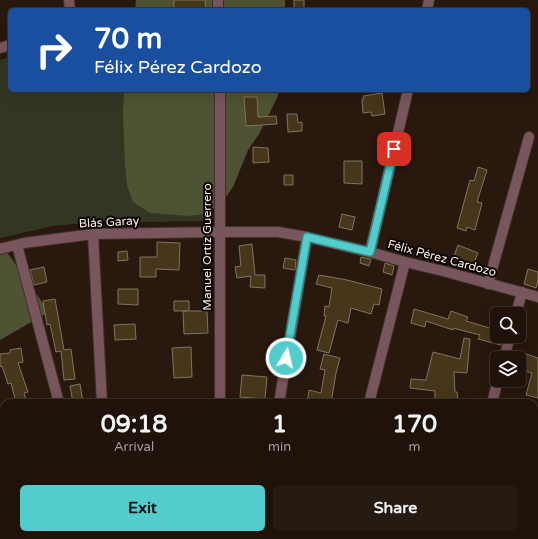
<!DOCTYPE html>
<html lang="en">
<head>
<meta charset="utf-8">
<style>
  body { margin:0; font-family:"Varela Round",sans-serif; background:#261b13; color:#f1f3f6; height:100vh; display:flex; flex-direction:column; font-size:15px; white-space:nowrap }
  * { box-sizing:border-box; margin:0 }
  p { font-size:13px; color:#a19e9c }
  .icon { flex:none; width:22px; height:22px; fill:none; stroke:currentColor; stroke-width:2; stroke-linecap:round; stroke-linejoin:round }
  .map { position:relative; flex:1; overflow:hidden }
  .side { position:absolute; left:0px; top:399px; width:538px; height:140px; display:flex; flex-direction:column; background:#1e120a; border-radius:12px 12px 0 0; box-shadow:0 4px 16px #0002,0 0 0 1px #3c322b }
  .side>* { flex:none }
  .banner { position:absolute; left:8px; top:8px; width:522px; height:84px; border-radius:6px; box-shadow:0 4px 16px #0002,0 0 0 1px #3c322b; background:#1a4fa0; color:#fff; overflow:hidden }
  .buttons { position:absolute; left:490px; top:307px; display:grid; gap:8px }
  .buttons a { display:grid; place-items:center; width:36px; height:36px; border-radius:6px; background:#1e120a; box-shadow:0 4px 16px #0002,0 0 0 1px #3c322b; font-size:20px }
  .pin { position:absolute; display:grid; place-items:center; width:34px; height:34px; color:#fff; margin:-17px; border-radius:8px; box-shadow:0 2px 6px #0006 }
  .me { position:absolute; width:44px; margin:-22px; rotate:9deg; stroke-linejoin:round; filter:drop-shadow(0 0 3px #0008) }
  .turn { display:flex; align-items:center; gap:14px; height:84px; padding:0 20px; font-size:18px }
  .turn .icon { width:52px; height:52px; stroke-width:2.5 }
  .turn b { display:block; font-size:28px; line-height:34px }
  .eta { display:flex; justify-content:space-evenly; align-items:center; height:68px; text-align:center }
  .eta b { font-size:24px; font-weight:800; line-height:28px }
  .button { display:flex; gap:8px; margin-top:auto; padding:8px 20px }
  .button a { flex:1; height:46px; border-radius:6px; background:#52cdcc; color:#111; font-size:16px; font-weight:800; line-height:46px; text-align:center }
  .button a+a { background:#261b13; color:#f1f3f6 }
  .map>svg:first-child { display:block }
</style>
</head>
<body>
<div class="map">
<svg width="538" height="539" viewBox="0 0 538 539">
  <rect width="100%" height="100%" fill="#28180e"/>
  <path fill="#333623" d="M10 57V90H138L211 104 213 219 208 221 85 223 53 226 0 238V60Z
    M169 535H231V539H169Z"/>
  <path fill="#4e5333" d="M136 0H285V10H135Z
    M124 90H279L277 98 259 134 248 150 233 187 221 204 205 214 187 216 150 213 133 202 127 185 125 165 123 112Z
    M2 245 49 312 0 340V246Z"/>
  <path fill="#48361a" stroke="#807461" d="M174 0H205L206 10H174Z
    M294 0H304V10H294Z
    M382 93 385 114 372 116 371 112 363 113 362 99H364L363 96Z
    M244 97H257L258 117 276 116 277 124 246 126Z
    M287 114H297L298 123 302 122V131L288 132Z
    M253 147 268 148 269 162 253 163Z
    M344 161H362V184L344 183Z
    M478 167 487 170 477 202 482 203 475 230 467 227 466 231 457 228 470 180 474 181Z
    M284 175H293V185H284Z
    M342 214 355 217 352 230 339 227Z
    M157 242 180 243 179 270 156 269V277H140V257H157Z
    M252 244 255 275H265V288L250 287 251 276 237 278 235 267 241 266 239 246Z
    M458 245 478 253 472 267 453 259Z
    M127 251 128 260 118 261V252Z
    M361 257 371 259 369 266 360 263Z
    M285 258 296 260 295 270 283 268Z
    M385 263 394 266 392 275 383 272Z
    M44 267 47 282 34 285 30 270Z
    M528 269 538 272V280L536 288 524 284Z
    M319 275 347 280 382 289 379 305 374 304 371 314 351 308 348 323 338 320 329 353 317 350 326 316H324L325 306 329 307 332 288 316 284Z
    M118 289H138V305L118 304Z
    M55 299 64 350 71 349 75 379 64 380 61 351 56 352 50 324 47 325 43 301Z
    M174 301H189V311H207L208 333 184 334 183 311H188H174Z
    M414 309 448 319 451 311 468 317 466 321 493 329 492 334 503 338 501 345 478 339 480 335 453 328V330L426 321 425 327 411 323Z
    M135 324 136 339 115 340 114 325Z
    M464 338 470 339 467 373 454 372 455 392H457L458 402 435 403V391L410 388 411 379 426 380 433 352 460 359Z
    M191 347 192 377 174 378 172 348Z
    M21 348 23 362 18 363 28 392 24 393 27 403H16L11 383 8 384 2 366 0 367V354L10 353V350Z
    M324 354 340 358 336 373 331 403H307L309 390 321 393 325 370 320 369Z
    M526 354 538 358V398L526 395 532 373 522 370Z
    M242 375 267 377 265 399 240 397Z
    M80 384 83 403H73L70 386Z"/>
  <g fill="none" stroke-linecap="round" stroke-linejoin="round">
    <defs>
      <path id="minor" d="M69 0 70 10
        M218 0V10
        M427 10 429 0
        M0 48 10 45
        M220 90V403
        M93 234 102 403
        M17 245 59 403
        M0 249 24 243 93 234 220 232H278L307 237 370 252 405 262 443 271 538 297
        M370 252 408 90
        M488 284 529 137
        M516 314 522 292
        M504 358 510 336
        M279 403 307 237
        M369 403 405 262
        M492 403 498 380
        M0 449 4 448
        M534 507 538 492
        M113 535V539
        M501 535 516 539
        M341 539V535
        M455 539 456 535
        M525 539 527 535"/>
    </defs>
    <use href="#minor" stroke="#413228" stroke-width="12"/>
    <use href="#minor" stroke="#79555e" stroke-width="10"/>
  </g>
  <g fill="none" stroke-linecap="round" stroke-linejoin="round">
    <defs>
      <path id="route" d="M286 358 307 237 370 252 394 149"/>
    </defs>
    <use href="#route" stroke="#358585" stroke-width="10"/>
    <use href="#route" stroke="#52cdcc" stroke-width="7"/>
  </g>
  <g text-anchor="middle" stroke-width="4" stroke-linejoin="round" paint-order="stroke">
    <g font-size="12" fill="#fcf0e9" stroke="#0c0503">
      <text transform="translate(109 222) rotate(-3)" y="4">Blás Garay</text>
      <text transform="translate(207 247) rotate(-90)" y="4">Manuel Ortíz Guerrero</text>
      <text transform="translate(442 258) rotate(15)" y="4">Félix Pérez Cardozo</text>
    </g>
  </g>
</svg>
<div class="buttons">
<a><svg class="icon" aria-label="search" viewBox="0 0 24 24"><circle cx="10" cy="10" r="6"/><path d="M15 15l6 6"/></svg></a>
<a><svg class="icon" aria-label="layers" viewBox="0 0 24 24"><path d="M12 4l9 5-9 5-9-5zM3 14l9 5 9-5"/></svg></a>
</div>
<div class="pin" style="left:394px;top:149px;background:#d93025"><svg class="icon" aria-label="arrive" viewBox="0 0 24 24"><path d="M6 21V4h12l-3 4 3 4H6"/></svg></div>
<svg class="me" style="left:286px;top:358px" viewBox="-20 -20 40 40"><circle r="17" fill="#52cdcc" stroke="#fff" stroke-width="3"/><path d="M0-11L8 9 0 5-8 9z" fill="#fff"/></svg>
<div class="banner">
<div class="turn"><svg class="icon" aria-label="right" viewBox="0 0 24 24"><path d="M7 20v-9h11M14 6l5 5-5 5"/></svg><div><b>70 m</b>Félix Pérez Cardozo</div></div>
</div>
<section class="side">
<div class="eta">
<div><b>09:18</b><p>Arrival</p></div>
<div><b>1</b><p>min</p></div>
<div><b>170</b><p>m</p></div>
</div>
<div class="button"><a>Exit</a><a>Share</a></div>
</section>
</div>
</body>
</html>
